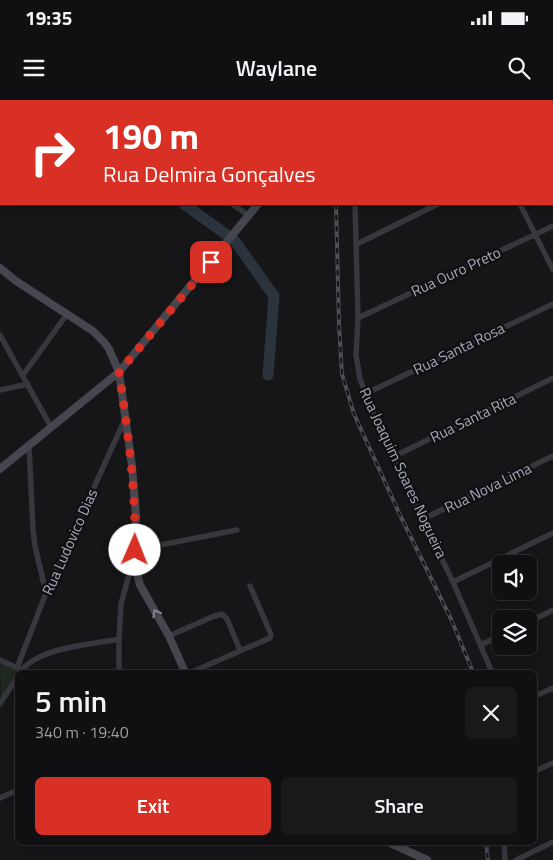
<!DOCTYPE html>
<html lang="en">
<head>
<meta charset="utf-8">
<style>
  body { margin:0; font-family:"Titillium Web",sans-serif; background:#19191b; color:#f1f3f6; height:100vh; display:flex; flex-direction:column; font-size:19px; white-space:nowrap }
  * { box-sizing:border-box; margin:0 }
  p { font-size:16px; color:#9c9d9f }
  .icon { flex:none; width:28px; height:28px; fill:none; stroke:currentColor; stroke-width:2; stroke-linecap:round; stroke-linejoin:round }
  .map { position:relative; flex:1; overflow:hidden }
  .drawer { position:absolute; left:15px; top:570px; width:522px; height:175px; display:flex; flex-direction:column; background:#101012; border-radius:8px; box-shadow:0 2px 12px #0003,0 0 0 1px #303032 }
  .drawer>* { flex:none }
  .banner { position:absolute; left:0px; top:0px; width:554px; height:105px; box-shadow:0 2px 12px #0003,0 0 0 1px #303032; background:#d93025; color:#fff; overflow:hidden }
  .fabs { position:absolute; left:492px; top:455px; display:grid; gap:10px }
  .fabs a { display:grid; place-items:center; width:45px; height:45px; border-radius:8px; background:#101012; box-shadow:0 2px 12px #0003,0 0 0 1px #303032; font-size:25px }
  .pin { position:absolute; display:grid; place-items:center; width:42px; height:42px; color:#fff; margin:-21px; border-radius:10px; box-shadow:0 2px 8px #0006 }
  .me { position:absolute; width:55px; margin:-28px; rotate:1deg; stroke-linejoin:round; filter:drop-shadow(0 0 4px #0008) }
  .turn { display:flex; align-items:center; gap:18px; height:105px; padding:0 20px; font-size:22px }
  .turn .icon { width:65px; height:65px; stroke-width:2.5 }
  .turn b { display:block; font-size:35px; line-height:42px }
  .round { display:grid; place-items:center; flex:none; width:52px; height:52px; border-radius:8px; background:#19191b }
  .summary { display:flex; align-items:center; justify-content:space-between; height:85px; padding:0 20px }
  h1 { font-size:30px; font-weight:600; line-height:38px }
  .button { display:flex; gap:10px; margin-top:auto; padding:10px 20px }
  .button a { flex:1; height:58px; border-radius:8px; background:#d93025; color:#fff; font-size:20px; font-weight:600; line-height:58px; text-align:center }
  .button a+a { background:#19191b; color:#f1f3f6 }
  .status { display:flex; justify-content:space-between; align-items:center; height:35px; padding:0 25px; background:#101012; direction:ltr }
  .status svg { height:14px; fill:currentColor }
  header { display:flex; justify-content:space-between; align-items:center; height:65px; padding:0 20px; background:#101012; font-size:22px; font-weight:600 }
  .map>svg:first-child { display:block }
</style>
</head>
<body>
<div class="status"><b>19:35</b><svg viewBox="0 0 49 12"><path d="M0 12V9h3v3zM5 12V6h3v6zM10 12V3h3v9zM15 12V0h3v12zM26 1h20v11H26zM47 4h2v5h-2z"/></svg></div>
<header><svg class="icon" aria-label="menu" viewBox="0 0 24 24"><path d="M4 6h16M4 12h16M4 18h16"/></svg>Waylane<svg class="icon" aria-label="search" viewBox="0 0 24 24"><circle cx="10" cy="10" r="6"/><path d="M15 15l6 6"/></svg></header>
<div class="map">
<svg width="553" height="760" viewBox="0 0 553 760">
  <rect width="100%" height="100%" fill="#161618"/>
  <path fill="#202822" d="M238 0H333L332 1Z
    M0 560 23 571 18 572 17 580 1 609Z"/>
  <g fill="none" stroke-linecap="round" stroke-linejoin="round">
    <path stroke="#2b333d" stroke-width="11" d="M76 0 77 1
      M184 104 234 140 274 196 268 275"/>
    <path stroke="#37373d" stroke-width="5.5" d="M161 0 162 1
      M229 0 230 1
      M469 0 470 1
      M379 1 380 0
      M487 1 489 0
      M552 47H553
      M232 104 248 115
      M355 104 358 218 356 255 360 279 381 333 453 482 492 572
      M520 104 553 170
      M357 144 438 104
      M358 218 553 126
      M0 235 51 327
      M23 275 67 214
      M0 290 28 284
      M365 294 553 204
      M29 345 33 430 35 446 46 493
      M393 357 553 278
      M423 419 553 356
      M135 450 237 430
      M453 482 553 433
      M529 522 553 510
      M169 536 212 517 222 514 227 519 240 550
      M481 545 501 535
      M0 560 26 572
      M17 568 46 493 125 319
      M20 572C40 547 88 545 119 539
      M119 572V539L121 504 133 460
      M192 572 270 538 271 535 270 532 250 486
      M535 596 553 588
      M0 603 18 577
      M535 671 553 663
      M0 698 18 690
      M504 742 505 760
      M516 760 553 742"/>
    <path stroke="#45464e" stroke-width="8" d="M340 1 341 0
      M0 168 16 181 93 231 104 242 109 249 119 272 132 366 136 416 135 450 133 457 140 485 169 536 185 572
      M0 369 119 272 258 104
      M388 742 427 760"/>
    <defs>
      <path id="rail" d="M356 1V0
        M336 104 339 225 342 274 354 314 400 415 451 519 473 572
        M486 742 488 760"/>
    </defs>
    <use href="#rail" stroke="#4c4d55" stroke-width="4"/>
    <use href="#rail" stroke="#111113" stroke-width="2" stroke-dasharray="5.5" stroke-linecap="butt"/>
  </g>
  <defs><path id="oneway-chevron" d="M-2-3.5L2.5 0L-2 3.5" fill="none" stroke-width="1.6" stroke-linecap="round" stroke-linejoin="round" transform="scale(1.25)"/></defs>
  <use stroke="#858894" href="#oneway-chevron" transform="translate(156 513) rotate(-119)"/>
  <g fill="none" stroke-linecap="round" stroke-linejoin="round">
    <path stroke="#d93025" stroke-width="9" stroke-dasharray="0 16.2" d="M135 450C136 390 128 331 119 272L211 162"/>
  </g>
  <g text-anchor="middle" stroke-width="5" stroke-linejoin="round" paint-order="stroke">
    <g font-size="15" fill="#a7abb9" stroke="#111113">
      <text transform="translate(456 172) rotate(-25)" y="5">Rua Ouro Preto</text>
      <text transform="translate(459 249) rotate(-26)" y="5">Rua Santa Rosa</text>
      <text transform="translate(473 318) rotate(-26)" y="5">Rua Santa Rita</text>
      <text transform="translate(403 373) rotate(65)" y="5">Rua Joaquim Soares Nogueira</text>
      <text transform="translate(488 388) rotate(-26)" y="5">Rua Nova Lima</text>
      <text transform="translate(70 442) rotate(-66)" y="5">Rua Ludovico Dias</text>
    </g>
  </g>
</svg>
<div class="fabs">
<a><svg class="icon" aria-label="sound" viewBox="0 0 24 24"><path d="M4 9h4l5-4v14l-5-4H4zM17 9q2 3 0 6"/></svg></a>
<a><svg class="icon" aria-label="layers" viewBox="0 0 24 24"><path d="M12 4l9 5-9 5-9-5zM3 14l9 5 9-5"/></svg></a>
</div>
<div class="pin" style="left:211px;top:162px;background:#d93025"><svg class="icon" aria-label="arrive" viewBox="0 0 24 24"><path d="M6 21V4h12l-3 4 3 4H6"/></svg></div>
<svg class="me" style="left:135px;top:450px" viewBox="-20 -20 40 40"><circle r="19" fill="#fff"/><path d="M0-13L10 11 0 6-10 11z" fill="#d93025"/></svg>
<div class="banner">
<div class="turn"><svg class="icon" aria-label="right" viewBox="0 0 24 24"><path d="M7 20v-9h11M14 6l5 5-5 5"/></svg><div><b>190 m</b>Rua Delmira Gonçalves</div></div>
</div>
<section class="drawer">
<div class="summary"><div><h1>5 min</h1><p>340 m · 19:40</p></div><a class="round"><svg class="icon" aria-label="close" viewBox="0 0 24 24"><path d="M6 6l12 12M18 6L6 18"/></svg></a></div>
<div class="button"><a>Exit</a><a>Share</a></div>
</section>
</div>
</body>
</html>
